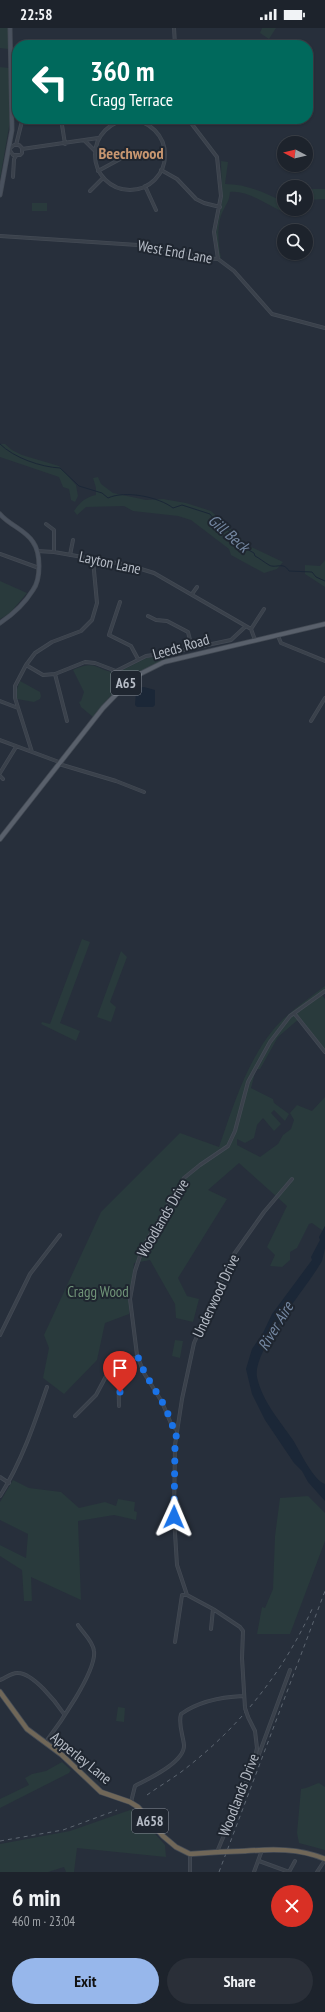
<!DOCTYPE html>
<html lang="en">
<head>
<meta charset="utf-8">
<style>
  body { margin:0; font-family:"PT Sans Narrow",sans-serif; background:#2a2f38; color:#f1f3f6; height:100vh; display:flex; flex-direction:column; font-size:15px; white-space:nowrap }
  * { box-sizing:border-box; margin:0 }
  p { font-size:13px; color:#a0a4a9 }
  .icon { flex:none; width:22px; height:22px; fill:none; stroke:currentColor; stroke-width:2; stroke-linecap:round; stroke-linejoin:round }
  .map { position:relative; height:1844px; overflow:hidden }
  .side { display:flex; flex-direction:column; background:#1d232c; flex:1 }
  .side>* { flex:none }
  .guide { position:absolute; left:12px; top:12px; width:301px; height:84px; border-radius:16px; box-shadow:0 1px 3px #0004,0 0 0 1px #3b4048; background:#00695c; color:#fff; overflow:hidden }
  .needle { width:26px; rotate:277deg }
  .tools { position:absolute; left:277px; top:108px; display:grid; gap:8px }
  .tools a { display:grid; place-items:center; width:36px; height:36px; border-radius:50%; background:#1d232c; box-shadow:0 1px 3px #0004,0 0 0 1px #3b4048; font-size:20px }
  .pin { position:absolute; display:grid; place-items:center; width:34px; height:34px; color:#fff; margin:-41px -17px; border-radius:50% 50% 50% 0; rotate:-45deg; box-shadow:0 0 4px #0007 }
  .pin .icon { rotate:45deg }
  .me { position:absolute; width:44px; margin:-22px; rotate:1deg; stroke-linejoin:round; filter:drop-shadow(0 0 3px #0008) }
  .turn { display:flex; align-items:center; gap:14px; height:84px; padding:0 12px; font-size:18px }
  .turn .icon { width:52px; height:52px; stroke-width:2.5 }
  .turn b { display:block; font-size:28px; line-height:34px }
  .round { display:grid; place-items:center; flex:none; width:42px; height:42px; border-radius:21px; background:#2a2f38 }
  .summary { display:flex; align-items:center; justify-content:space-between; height:68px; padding:0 12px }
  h1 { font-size:24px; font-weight:700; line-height:30px }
  .primary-button { display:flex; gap:8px; margin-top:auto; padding:8px 12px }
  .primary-button a { flex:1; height:46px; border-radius:24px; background:#97b7eb; color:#111; font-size:16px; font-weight:700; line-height:46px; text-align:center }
  .primary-button a+a { background:#2a2f38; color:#f1f3f6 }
  .status { display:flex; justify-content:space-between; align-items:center; height:28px; padding:0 20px; background:#1d232c; direction:ltr }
  .status svg { height:11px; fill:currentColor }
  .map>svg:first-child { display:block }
</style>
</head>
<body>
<div class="status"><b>22:58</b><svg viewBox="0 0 49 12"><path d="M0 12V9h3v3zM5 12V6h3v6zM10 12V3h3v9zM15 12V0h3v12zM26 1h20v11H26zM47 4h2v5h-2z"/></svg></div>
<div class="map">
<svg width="325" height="1844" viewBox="0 0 325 1844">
  <rect width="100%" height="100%" fill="#272f3b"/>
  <path fill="#293a3c" d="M0 0H8V21L0 20Z
    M262 0H276L269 11 260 5Z
    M0 39 9 40 10 93 0 151Z
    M221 133 228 134 225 156C247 156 265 165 284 174V181H293L287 185 283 184C267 177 248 162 230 164 229 173 228 173 224 181 216 195 218 215 221 230L219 229 215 210 222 174Z
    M306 161H325V171L306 172Z
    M32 175H47V183H32Z
    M0 416H5L12 422 22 427 59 438 76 457 78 468 75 474 71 472 69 461 63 459 59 449 0 429Z
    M98 449 101 456 113 465 146 472 163 471 186 475 211 483 249 518 283 534 277 541 264 545 231 527 229 521 191 492 178 488 133 483 124 478 86 479 77 487 74 483C80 474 86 469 96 467V460L93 450Z
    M325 532V559L305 546V537L320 538Z
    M0 553 27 565 10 585 0 591Z
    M169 627V631C135 641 114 662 93 689L81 679 79 674 81 673 84 664 73 642C97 631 95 642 117 645L146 630Z
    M20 653 40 664 41 668 40 671 34 674 17 671V661Z
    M82 911 90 914 89 917 60 995 80 1003 76 1013 41 996 42 994 50 996Z
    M121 923 127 929 110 974 116 979 111 994 97 989Z
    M325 958V965L322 967 325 971V1023L300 990 278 1009 260 1041H256L251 1060 273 1071 274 1075 289 1086 285 1093 274 1082 271 1085 281 1096 274 1103 263 1090 257 1097 254 1110 245 1115 237 1111V1117L260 1129 278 1116 283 1107 291 1101 294 1092 290 1085 297 1077 312 1083 325 1069V1198L323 1203 312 1195 309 1196 297 1220 290 1224V1232L282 1239 270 1238 275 1227 267 1219 287 1178 239 1135 208 1162 227 1171 178 1250 187 1268 199 1271 193 1294 176 1290 175 1276 150 1232 134 1235 129 1286 105 1295 97 1332 64 1366 43 1350 49 1320 44 1307 101 1184 180 1105 219 1119C233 1079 246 1035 273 1002 287 985 307 972 325 958Z
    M175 1312 183 1313 180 1330 172 1328Z
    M13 1452 29 1460 61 1464 79 1480 105 1474 116 1478 118 1471 135 1474 134 1483 137 1484 136 1492 114 1487 78 1493 81 1572 31 1549 32 1573H24L22 1542 0 1528V1517L26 1530 28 1506 0 1492V1474Z
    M308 1468 325 1485V1513L290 1606H257L262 1579 265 1580 273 1561 275 1508 280 1470Z
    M118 1679 125 1680 124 1694 116 1693Z
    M62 1734 71 1742 69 1745 0 1780V1771L29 1757 25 1750 32 1746 46 1743Z
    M319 1755 325 1759V1822L299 1815 297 1805 301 1761C308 1760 312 1757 319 1755Z
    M133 1781 165 1817 166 1829 77 1820 74 1844H66L64 1839 48 1844H0V1816L70 1803Z"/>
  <path fill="#1b2737" d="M144 659 155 662V677L153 679H137L135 677 136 664 138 660Z
    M325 1198V1220L322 1233C308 1258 252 1323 257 1349 262 1373 280 1393 293 1412 300 1423 313 1452 325 1456V1473L308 1454 302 1443 294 1435 265 1392 252 1366 246 1341 252 1321 263 1305 272 1286 312 1232 311 1229 320 1212 319 1209Z"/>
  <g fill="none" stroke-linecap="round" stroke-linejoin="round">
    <path stroke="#1b2737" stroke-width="1" d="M0 416C14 430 41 439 60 440L79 458 102 465 108 470C125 462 159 469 173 480L182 477 210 486 216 494 231 504 243 519 254 525 255 528C259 530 264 534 269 537 276 541 283 533 289 543L312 544 316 549 325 553"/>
    <defs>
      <path id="street" d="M174 0 175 17
        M188 91 217 129 221 168 214 204 218 231
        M95 127a35 35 0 1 1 70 0a35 35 0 1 1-70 0Z
        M62 97 65 116
        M85 113 94 122
        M14 117H19L22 120V125L20 127H13L9 121Z
        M16 117 22 93
        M22 121 98 110
        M161 142 177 151 196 171 204 175 220 179
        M98 143 122 130
        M13 149 14 131 16 128
        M145 158 156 182
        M90 163 103 150
        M0 208 153 218 201 230 218 231 234 243 272 286 325 300
        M46 496 54 502V524
        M37 523 54 524 128 537 154 545 251 601 255 612
        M0 526 39 540
        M70 527 73 512
        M192 566 197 559
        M120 574 109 607 131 618 138 631
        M148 588 156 592 167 593 188 604 192 620
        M251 601 264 581
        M278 608 281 615 325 633
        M26 637 43 647 55 646 85 634 95 635 116 643 146 628 174 624 231 612 246 598
        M55 646 67 693
        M0 673 18 680
        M311 693 325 670
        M0 712 59 734
        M32 724 15 670V658L26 637 35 625 52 614 81 603 92 592 97 575 93 532
        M59 736 116 753 144 764
        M0 745 16 719
        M0 748 3 751
        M294 985 325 1024
        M0 1307 30 1246 60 1207
        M119 1378 118 1336 138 1329
        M75 1388 96 1367 111 1339 118 1336
        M177 1402 172 1398 162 1374 144 1345 137 1327 130 1271 135 1243 143 1219 184 1150 200 1137 228 1118 235 1103 248 1054 270 1014 290 988 325 963
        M0 1449 9 1455
        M0 1468C21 1435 34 1397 47 1359
        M211 1601 213 1581
        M175 1614 182 1567H187
        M0 1652C6 1650 12 1644 18 1645 33 1645 56 1674 64 1686
        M245 1680 242 1630 243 1603 240 1599 213 1581 187 1567 177 1537 174 1489 175 1417 182 1371 194 1315 232 1229 264 1184 292 1151
        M45 1715C58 1698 97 1643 94 1623 93 1613 83 1605 78 1597
        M255 1737 290 1642
        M131 1774 135 1758C148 1751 185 1734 184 1717 183 1707 178 1696 181 1686 199 1673 222 1669 243 1668
        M217 1824 253 1738 257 1720 255 1703 248 1689
        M190 1826V1844
        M259 1833 289 1844 295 1833
        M254 1844 262 1822
        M317 1844 325 1832"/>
      <path id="secondary" d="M0 167 12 102 10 0
        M0 486C9 497 26 502 33 514 41 525 41 551 33 562 25 575 12 587 0 595"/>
      <path id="primary" d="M0 811 103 680 132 650 164 634 325 596"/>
      <path id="highway" d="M0 1664 27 1701 62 1727 101 1764 130 1774 138 1779 163 1808 176 1819 190 1826 219 1824
        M245 1823C272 1821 299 1820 325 1831"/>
    </defs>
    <use href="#street" stroke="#434a54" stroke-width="4"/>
    <use href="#secondary" stroke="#434a54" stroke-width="5"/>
    <use href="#primary" stroke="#434a54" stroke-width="5.5"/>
    <use href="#highway" stroke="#454c56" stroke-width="6"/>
    <use href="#street" stroke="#3a414b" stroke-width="2.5"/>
    <use href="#secondary" stroke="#49515d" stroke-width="3.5"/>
    <use href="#primary" stroke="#59606b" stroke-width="4"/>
    <use href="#highway" stroke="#706758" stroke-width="4.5"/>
    <path stroke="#5d6671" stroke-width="1" stroke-dasharray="4 4" stroke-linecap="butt" d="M147 1767C161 1757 177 1748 190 1737 243 1695 285 1641 313 1579
      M0 1813 63 1802 117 1782
      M219 1844 325 1563"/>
    <defs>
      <path id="street-bridge" d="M245 1680 248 1689"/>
      <path id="highway-bridge" d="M219 1824 245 1823"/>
    </defs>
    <use href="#street-bridge" stroke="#434a54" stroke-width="4" stroke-linecap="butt"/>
    <use href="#highway-bridge" stroke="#454c56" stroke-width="6" stroke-linecap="butt"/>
    <use href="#street-bridge" stroke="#3a414b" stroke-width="2.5"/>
    <use href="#highway-bridge" stroke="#706758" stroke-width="4.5"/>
  </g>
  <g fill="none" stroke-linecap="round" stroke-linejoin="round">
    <path stroke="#1a73e8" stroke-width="7" stroke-dasharray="0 12.6" d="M120 1364 118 1336 138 1329C145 1350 160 1366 168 1386 171 1392 171 1399 177 1402L175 1417 174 1489"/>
  </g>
  <g text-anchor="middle" stroke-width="4" stroke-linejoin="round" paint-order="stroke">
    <g fill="#1f2630" stroke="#898f99" stroke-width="1">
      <rect x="111" y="643" width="30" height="24" rx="3"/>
      <rect x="132" y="1781" width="36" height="24" rx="3"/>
    </g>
    <g font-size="14" font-weight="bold" fill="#b6bcc6">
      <text x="126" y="660">A65</text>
      <text x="150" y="1798">A658</text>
    </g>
    <g font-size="15" fill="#b6bcc6" stroke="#1f2630">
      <text transform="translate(175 224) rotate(10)" y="5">West End Lane</text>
      <text transform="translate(110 535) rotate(12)" y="5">Layton Lane</text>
      <text transform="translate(181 619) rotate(-16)" y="5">Leeds Road</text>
      <text transform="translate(163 1190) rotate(-60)" y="5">Woodlands Drive</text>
      <text transform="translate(216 1268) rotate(-65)" y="5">Underwood Drive</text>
      <text transform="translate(81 1730) rotate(39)" y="5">Apperley Lane</text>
      <text transform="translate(239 1767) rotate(-69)" y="5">Woodlands Drive</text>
    </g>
    <g font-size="15" fill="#709478" stroke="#1f2630">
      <text x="98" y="1269">Cragg Wood</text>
    </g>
    <g font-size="16" font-weight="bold" fill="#c79670" stroke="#1f2630">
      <text x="131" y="131">Beechwood</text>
    </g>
    <g font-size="16" font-style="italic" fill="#7487a1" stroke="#1f2630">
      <text transform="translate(229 505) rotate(41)" y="6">Gill Beck</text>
      <text transform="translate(275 1298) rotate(-59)" y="6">River Aire</text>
    </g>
  </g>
</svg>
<div class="tools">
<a><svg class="needle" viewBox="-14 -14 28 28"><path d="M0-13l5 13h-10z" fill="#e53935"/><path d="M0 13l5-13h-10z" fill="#a0a4a9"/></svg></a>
<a><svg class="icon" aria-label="sound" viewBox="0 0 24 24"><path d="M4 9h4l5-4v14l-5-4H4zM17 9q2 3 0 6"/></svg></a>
<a><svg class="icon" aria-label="search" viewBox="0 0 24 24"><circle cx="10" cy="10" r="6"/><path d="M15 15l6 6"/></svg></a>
</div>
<div class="pin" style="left:120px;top:1364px;background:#d93025"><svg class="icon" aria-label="arrive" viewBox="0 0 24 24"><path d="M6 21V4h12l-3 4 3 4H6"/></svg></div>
<svg class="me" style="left:174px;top:1489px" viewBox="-20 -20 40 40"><path d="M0-17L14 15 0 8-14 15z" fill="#1a73e8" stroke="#fff" stroke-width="4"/></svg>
<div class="guide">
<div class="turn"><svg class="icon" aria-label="left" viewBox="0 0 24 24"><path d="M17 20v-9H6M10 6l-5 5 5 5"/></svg><div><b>360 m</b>Cragg Terrace</div></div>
</div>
</div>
<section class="side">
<div class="summary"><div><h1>6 min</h1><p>460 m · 23:04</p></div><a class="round" style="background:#d93025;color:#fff"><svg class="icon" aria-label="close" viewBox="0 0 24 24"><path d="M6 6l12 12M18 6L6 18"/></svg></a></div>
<div class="primary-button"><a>Exit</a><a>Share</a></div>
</section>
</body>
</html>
